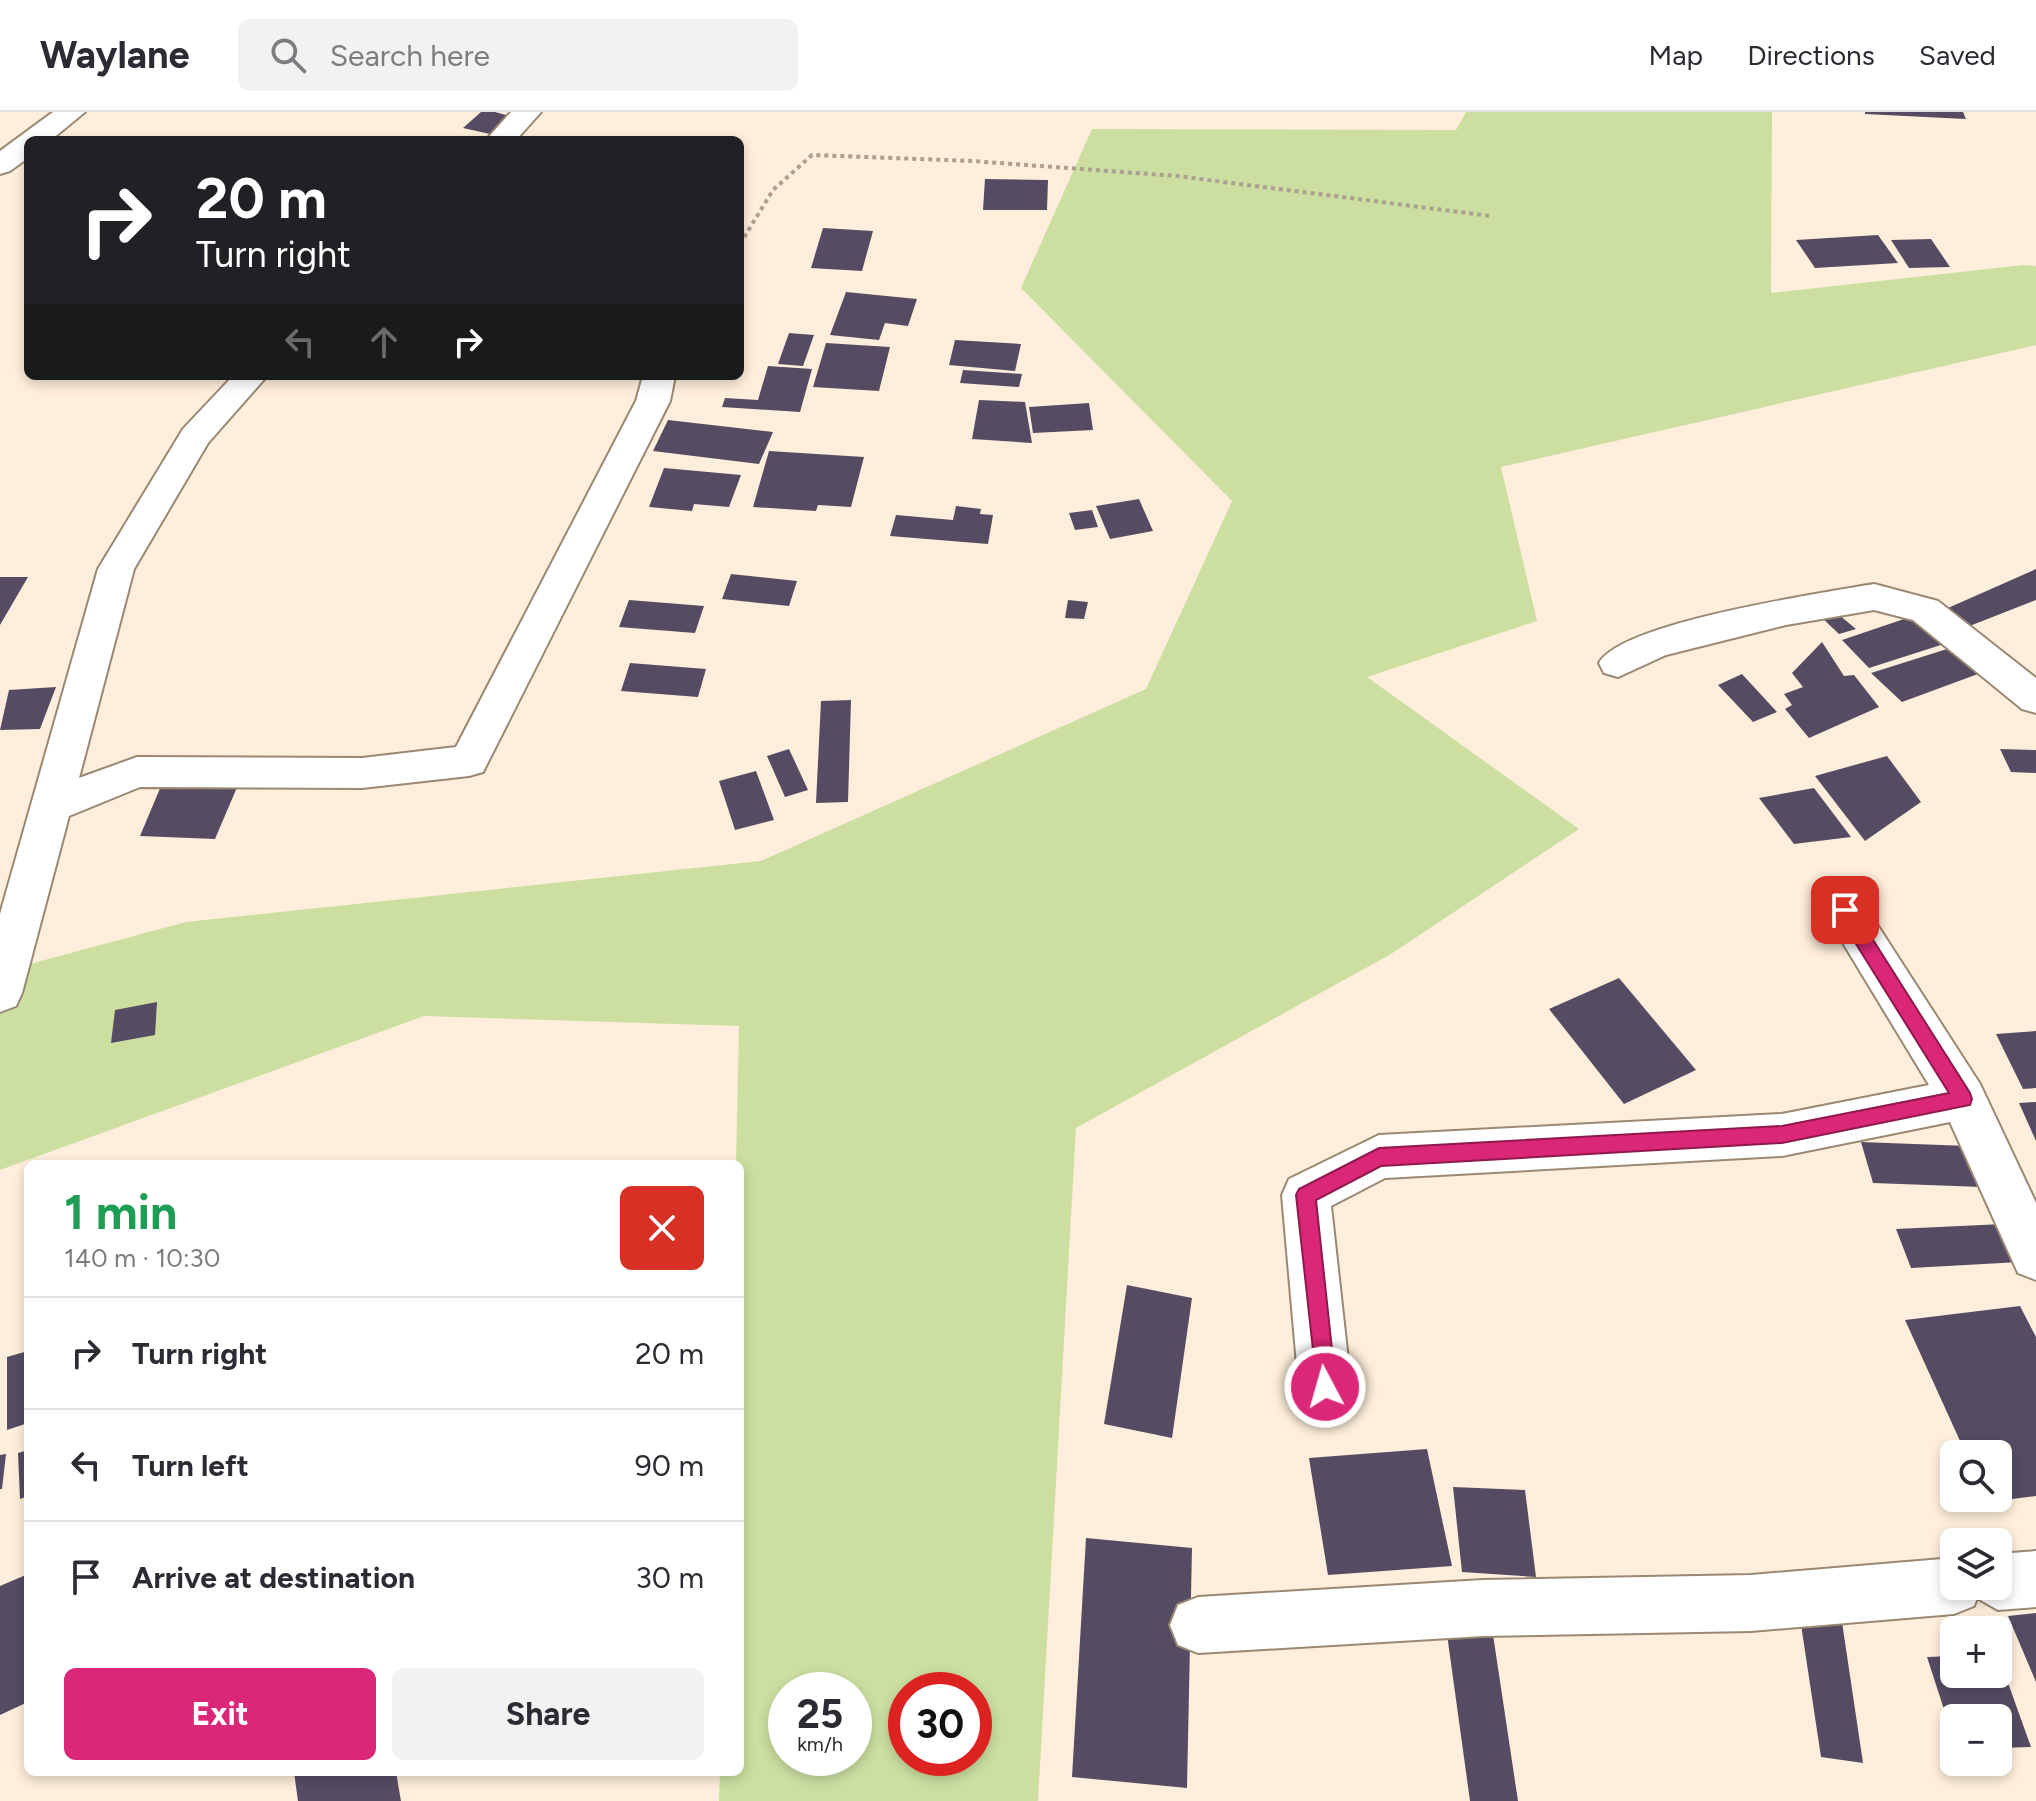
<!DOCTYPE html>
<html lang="en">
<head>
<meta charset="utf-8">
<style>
  body { margin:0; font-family:Figtree,sans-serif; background:#f2f2f3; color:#2b2b33; height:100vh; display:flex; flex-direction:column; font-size:30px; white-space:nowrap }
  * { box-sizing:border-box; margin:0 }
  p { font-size:26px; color:#7c7c81 }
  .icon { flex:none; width:44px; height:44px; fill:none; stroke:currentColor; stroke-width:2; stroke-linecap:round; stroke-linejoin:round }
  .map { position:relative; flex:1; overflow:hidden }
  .side { position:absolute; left:24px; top:1048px; width:720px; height:616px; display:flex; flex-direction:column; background:#fff; border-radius:12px; box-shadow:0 4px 12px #0003 }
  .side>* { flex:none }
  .top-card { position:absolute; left:24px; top:24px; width:720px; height:244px; border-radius:12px; box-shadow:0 4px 12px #0003; background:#202124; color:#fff; overflow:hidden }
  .tools { position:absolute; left:1940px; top:1328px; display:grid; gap:16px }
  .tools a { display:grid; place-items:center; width:72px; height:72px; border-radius:12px; background:#fff; box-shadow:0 4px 12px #0003; font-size:40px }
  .speed { position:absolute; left:768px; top:1560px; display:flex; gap:16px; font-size:40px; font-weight:700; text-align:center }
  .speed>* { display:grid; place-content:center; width:104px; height:104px; border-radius:50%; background:#fff; box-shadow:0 4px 12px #0003; line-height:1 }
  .speed small { font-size:20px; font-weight:400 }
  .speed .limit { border:12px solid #d22; background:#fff; color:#111 }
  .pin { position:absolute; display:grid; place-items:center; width:68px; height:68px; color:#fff; margin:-34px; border-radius:16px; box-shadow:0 4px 12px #0006 }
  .me { position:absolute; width:88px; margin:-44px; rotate:354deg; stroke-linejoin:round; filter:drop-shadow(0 0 6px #0008) }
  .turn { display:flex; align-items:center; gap:28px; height:168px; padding:0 40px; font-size:36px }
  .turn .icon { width:104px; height:104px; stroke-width:2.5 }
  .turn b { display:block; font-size:56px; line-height:68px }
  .lanes { display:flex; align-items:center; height:76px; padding:0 40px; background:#0003; justify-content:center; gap:40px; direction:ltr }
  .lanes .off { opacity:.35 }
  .round { display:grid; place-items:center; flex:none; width:84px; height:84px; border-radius:12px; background:#f2f2f3 }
  .overview { display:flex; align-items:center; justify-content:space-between; height:136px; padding:0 40px }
  h1 { font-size:48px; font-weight:700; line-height:60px; color:#1e9e55 }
  .cta { display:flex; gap:16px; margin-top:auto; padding:16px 40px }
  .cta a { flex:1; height:92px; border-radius:12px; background:#db2777; color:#fff; font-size:32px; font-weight:700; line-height:92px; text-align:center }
  .cta a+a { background:#f2f2f3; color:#2b2b33 }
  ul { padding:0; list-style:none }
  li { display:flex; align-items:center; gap:24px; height:112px; padding:0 40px; border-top:2px solid #e1e1e2 }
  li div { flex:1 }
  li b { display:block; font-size:30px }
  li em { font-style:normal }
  header { display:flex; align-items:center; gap:48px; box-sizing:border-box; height:112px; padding:0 40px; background:#fff; border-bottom:2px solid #e1e1e2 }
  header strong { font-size:38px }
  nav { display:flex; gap:44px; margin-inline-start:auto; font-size:28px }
  .search { width:560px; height:72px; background:#f2f2f3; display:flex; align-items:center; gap:20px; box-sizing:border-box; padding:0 28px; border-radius:12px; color:#7c7c81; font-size:30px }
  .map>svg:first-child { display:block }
</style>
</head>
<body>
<header>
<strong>Waylane</strong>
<div class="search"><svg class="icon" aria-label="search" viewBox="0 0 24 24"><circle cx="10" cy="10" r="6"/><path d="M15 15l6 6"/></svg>Search here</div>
<nav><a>Map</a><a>Directions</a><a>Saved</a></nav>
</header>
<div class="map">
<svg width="2036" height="1689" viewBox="0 0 2036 1689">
  <rect width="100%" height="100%" fill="#feeedb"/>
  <path fill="#ccdfa1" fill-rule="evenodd" d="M1466 0H1772L1771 181 2024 153 2036 154V233L1501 355 1537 509 1367 565 1579 717 1391 842 1076 1016 1038 1689H719L720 1660H740V1052H736L739 914 424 904 0 1058V860L186 810 761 749 1146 577 1232 389 1021 176 1092 17 1456 18ZM786 1578H854V1646H786ZM906 1578H974V1646H906Z"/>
  <path fill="#554c63" d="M481 0H495L510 4 490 22 463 16Z
    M1865 0H1963L1966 7 1865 2Z
    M985 67 1048 68 1047 98H983Z
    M823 116 873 119 862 159 811 156Z
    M1878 123 1898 151 1815 156 1796 128Z
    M1931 127 1950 155 1909 156 1891 128Z
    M846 180 917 187 908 214 885 211 879 228 830 223Z
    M789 221 814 223 803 254 778 252Z
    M955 228 1021 232 1015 259 949 253Z
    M826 231 890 235 879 279 813 275Z
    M768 254 812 257 800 300 722 295 725 286 758 288Z
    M963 258 1022 262 1019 275 960 271Z
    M979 288 1025 290 1032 331 972 327Z
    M1089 291 1093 318 1033 321 1029 295Z
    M668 308 773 320 759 352 653 339Z
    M769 339 864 345 851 395 818 393 816 399 753 395Z
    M664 356 741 363 729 395 694 392 692 399 649 395Z
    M1139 387 1153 419 1110 427 1096 394Z
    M956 394 981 397 980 402 993 403 988 432 890 424 896 403 953 408Z
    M1092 398 1098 415 1075 418 1069 401Z
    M2036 457V488L1967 515 1948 496Z
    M731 462 797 469 789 494 722 487Z
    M0 465H28L0 513Z
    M629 488 704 494 695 521 619 515Z
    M1068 488 1088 490 1084 507 1065 506Z
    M1838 502 1856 517 1839 522 1821 505Z
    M1913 504 1944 532 1869 556 1842 528Z
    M1822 530 1844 564 1854 563 1879 595 1809 626 1785 597 1792 593 1784 582 1803 575 1792 561Z
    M1947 537 1978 562 1902 590 1871 561Z
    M630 551 706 557 698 585 621 579Z
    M1742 562 1777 600 1753 610 1718 573Z
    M56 575 40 617 0 618 9 578Z
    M851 588 848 690 816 691 821 589Z
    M789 637 808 678 785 685 767 644Z
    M2000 637 2036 638V661L2011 660Z
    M1887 644 1921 690 1865 729 1815 664Z
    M756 659 774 708 735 718 719 669Z
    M238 673 215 727 140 724 161 674Z
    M1814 676 1851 725 1794 732 1759 686Z
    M1619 866 1696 958 1624 992 1549 897Z
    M157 890 155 923 111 931 115 898Z
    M2036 919V976L2023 977 1996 922Z
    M2036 990V1029L2019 991Z
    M1861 1030 1968 1034 1982 1075 1873 1071Z
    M2003 1112 2020 1150 1911 1156 1896 1117Z
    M1127 1173 1192 1186 1172 1326 1104 1312Z
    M2020 1194 2036 1225V1384L1988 1390 1986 1386H1998V1342H1966L1905 1208Z
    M28 1239V1311L7 1318V1245Z
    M1427 1337 1452 1454 1328 1463 1309 1346Z
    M28 1338V1384L20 1387 18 1341Z
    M6 1342 2 1377H0V1343Z
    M1453 1375 1525 1378 1536 1465 1462 1460Z
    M1086 1426 1192 1436 1187 1676 1072 1665Z
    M28 1462V1590L0 1603V1474Z
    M2036 1501V1570L2008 1504Z
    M1800 1506 1842 1510 1863 1651 1821 1645Z
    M1446 1515 1492 1516 1518 1689H1470Z
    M1998 1543 2031 1635 1998 1636V1606H1954L1953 1625 1927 1545 1954 1544V1562H1998Z
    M294 1660H396L401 1689H298Z"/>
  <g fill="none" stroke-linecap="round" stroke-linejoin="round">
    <defs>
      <path id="minor" d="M53 0H85L51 28H28V46L10 59 0 62V39Z
        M511 0H541L516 28H486Z
        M233 264H267L208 331 134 457 79 666 137 645 362 646 456 635 636 289 643 264H675L670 289 483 660 469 664 362 676 140 675 69 704 22 881 16 894 0 900V802L98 457 183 317Z
        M1874 472 1938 489 2036 566V601L2022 597 1913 508 1874 498 1786 513 1666 543 1618 565 1604 561 1599 551C1622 510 1823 481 1874 472Z
        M1845 780 1860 786 1980 972 2036 1091V1168L2018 1161 1950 1010 1782 1044 1385 1066 1331 1094 1351 1275 1343 1293 1325 1301 1307 1293 1299 1275 1282 1083 1289 1067 1379 1023 1782 1002 1929 973 1823 798 1830 786Z
        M2036 1439V1495L1998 1498 1977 1486 1974 1494 1954 1502 1751 1519 1483 1524 1198 1541 1178 1533 1170 1513 1178 1493 1198 1485 1483 1468 1751 1463 1954 1446V1474H1998V1442Z"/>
    </defs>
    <use href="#minor" stroke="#9a8872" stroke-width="4"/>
    <path stroke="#aca091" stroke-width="4" stroke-dasharray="4 4" stroke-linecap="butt" d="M740 132 773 78 812 43 972 49 1177 64 1491 104"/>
    <use href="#minor" fill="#fff" fill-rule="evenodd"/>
  </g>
  <path fill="#db2777" stroke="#8e194d" stroke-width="2" d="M1845 791 1851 793 1970 981 1972 987 1970 993 1782 1031 1381 1054 1316 1088 1336 1275 1333 1283 1325 1286 1318 1283 1296 1083 1299 1077 1379 1036 1782 1014 1949 981 1838 803 1836 798 1838 793Z"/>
</svg>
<div class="tools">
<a><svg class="icon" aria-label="search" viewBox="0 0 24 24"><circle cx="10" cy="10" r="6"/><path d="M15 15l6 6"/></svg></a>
<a><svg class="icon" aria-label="layers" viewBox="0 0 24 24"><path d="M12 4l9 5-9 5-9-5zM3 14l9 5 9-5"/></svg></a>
<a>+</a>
<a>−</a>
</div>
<div class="speed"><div>25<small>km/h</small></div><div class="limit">30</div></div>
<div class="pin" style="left:1845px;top:798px;background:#d93025"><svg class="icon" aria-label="arrive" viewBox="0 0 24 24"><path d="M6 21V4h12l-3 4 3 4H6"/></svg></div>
<svg class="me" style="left:1325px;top:1275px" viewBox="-20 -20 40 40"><circle r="17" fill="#db2777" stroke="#fff" stroke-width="3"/><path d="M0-11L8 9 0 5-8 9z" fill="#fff"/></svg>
<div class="top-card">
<div class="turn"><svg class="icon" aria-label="right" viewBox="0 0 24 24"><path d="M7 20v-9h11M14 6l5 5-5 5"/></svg><div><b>20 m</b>Turn right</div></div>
<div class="lanes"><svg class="icon off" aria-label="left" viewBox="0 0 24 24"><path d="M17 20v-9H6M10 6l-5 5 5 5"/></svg><svg class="icon off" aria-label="ahead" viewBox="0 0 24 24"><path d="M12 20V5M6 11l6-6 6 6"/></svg><svg class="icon" aria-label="right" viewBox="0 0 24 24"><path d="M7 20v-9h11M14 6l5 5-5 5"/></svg></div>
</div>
<section class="side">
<div class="overview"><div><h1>1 min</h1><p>140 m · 10:30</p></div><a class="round" style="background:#d93025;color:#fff"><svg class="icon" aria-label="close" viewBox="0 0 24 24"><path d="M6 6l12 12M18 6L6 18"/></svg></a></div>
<ul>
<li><svg class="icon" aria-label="right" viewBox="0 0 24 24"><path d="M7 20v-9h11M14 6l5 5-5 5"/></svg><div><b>Turn right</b></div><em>20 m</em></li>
<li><svg class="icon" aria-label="left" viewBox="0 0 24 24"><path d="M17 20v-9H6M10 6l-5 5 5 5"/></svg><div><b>Turn left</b></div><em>90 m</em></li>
<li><svg class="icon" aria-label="arrive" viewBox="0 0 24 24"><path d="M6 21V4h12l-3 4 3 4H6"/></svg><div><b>Arrive at destination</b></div><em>30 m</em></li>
</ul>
<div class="cta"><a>Exit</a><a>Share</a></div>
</section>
</div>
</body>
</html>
